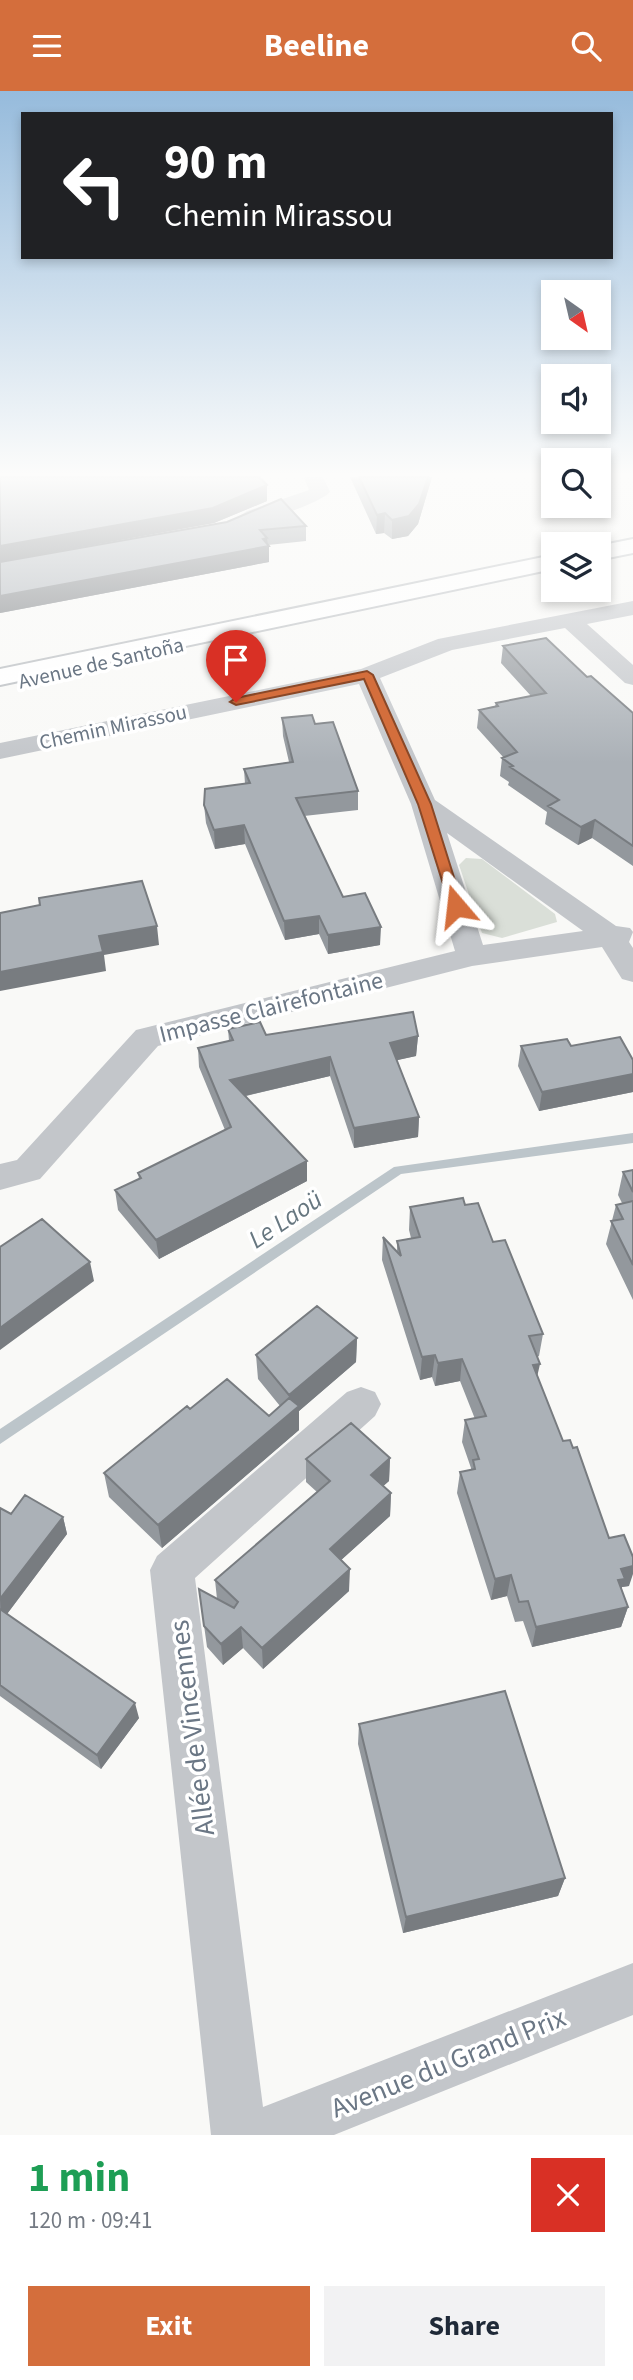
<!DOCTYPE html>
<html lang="en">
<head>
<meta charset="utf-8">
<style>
  body { margin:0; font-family:"Source Sans 3",sans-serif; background:#f2f2f3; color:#1f2937; height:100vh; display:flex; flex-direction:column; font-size:26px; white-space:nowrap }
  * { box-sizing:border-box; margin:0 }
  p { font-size:23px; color:#747a83 }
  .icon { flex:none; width:38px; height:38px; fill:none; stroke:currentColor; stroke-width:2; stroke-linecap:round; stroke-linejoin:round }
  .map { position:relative; height:2044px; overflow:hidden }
  .sheet { display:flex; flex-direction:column; background:#fff; flex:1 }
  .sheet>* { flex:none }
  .top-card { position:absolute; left:21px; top:21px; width:592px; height:147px; border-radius:0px; box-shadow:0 4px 10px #0003; background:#202124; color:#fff; overflow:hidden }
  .needle { width:46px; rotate:146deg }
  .tools { position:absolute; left:541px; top:189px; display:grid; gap:14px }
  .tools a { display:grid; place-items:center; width:70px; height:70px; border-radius:0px; background:#fff; box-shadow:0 4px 10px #0003; font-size:35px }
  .pin { position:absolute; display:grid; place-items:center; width:60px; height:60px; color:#fff; margin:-72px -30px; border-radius:50% 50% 50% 0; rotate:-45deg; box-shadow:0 0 7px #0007 }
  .pin .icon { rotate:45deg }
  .me { position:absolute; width:77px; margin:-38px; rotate:343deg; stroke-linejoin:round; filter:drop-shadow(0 0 5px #0008) }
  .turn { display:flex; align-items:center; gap:24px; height:147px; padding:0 28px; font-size:32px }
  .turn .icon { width:91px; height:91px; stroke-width:2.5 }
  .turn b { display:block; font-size:49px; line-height:60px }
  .round { display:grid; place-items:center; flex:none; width:74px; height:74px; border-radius:0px; background:#f2f2f3 }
  .head { display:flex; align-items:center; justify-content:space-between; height:119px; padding:0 28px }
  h1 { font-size:42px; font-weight:700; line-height:52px; color:#1e9e55 }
  .primary-button { display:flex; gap:14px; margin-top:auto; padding:14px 28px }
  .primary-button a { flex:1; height:80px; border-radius:0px; background:#d46e3c; color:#fff; font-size:28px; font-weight:700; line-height:80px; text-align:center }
  .primary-button a+a { background:#f2f2f3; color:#1f2937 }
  header { display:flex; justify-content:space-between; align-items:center; height:91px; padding:0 28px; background:#d46e3c; color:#fff; font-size:32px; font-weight:700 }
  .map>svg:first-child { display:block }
</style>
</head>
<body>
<header><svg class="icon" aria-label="menu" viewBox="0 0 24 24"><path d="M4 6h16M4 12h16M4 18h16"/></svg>Beeline<svg class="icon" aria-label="search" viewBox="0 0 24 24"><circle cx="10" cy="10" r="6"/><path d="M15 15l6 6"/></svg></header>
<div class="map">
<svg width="633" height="2044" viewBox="0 0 633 2044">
  <rect width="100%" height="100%" fill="#f9f9f7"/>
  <path fill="#dadfd8" d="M466 767 482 768 555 823 557 831 502 847 482 842 459 774Z"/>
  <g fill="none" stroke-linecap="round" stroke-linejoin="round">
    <path fill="#bcc5ca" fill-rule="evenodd" d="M633 1042V1052L401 1083 0 1353V1338L394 1076Z"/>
    <defs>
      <path id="secondary" d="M633 448V462L598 469V455Z
        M553 464V478L0 594V578Z"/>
    </defs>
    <use href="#secondary" stroke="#b6babe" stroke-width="4"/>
    <path fill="#c3c6ca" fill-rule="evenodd" d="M304 386H323L330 401C321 412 252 436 238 432L235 428 247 420 309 399Z
      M633 510V524L587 533 633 574V594L625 592 565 537 452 559 380 587 435 709 616 835 630 837 633 841 629 851 633 857V891L622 888 602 856 472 875 158 955 40 1088 0 1099V1073L17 1069 136 939 455 860 411 713 359 593 0 668V652L361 578 438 548ZM447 742 583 840 483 854Z
      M361 1296 375 1301 381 1313 375 1325 195 1487 263 2016 633 1872V1924L334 2044H211L150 1479 157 1465 347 1301Z"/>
    <use href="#secondary" fill="#fff" fill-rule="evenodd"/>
  </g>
  <path fill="#93989d" d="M0 386H259L267 394V410L214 432 38 464 227 431 281 408 306 435V450L268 454 269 471 0 522Z
    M350 386H432L418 433 408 445 392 448 384 442 376 443Z
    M503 555 587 586 633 622V775L592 747 578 754 545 733 547 721 508 694 509 691 500 685 502 667H504L477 637 479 619 495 615 496 612 531 605 501 572Z
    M282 627 315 633 358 700V719L304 725 343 806 380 854 328 863 319 843 285 849 245 753 215 758 206 732 204 714 245 693 244 678 289 671 283 645Z
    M228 938 266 944 418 945 416 965 397 969 419 1026 418 1046 354 1057 330 985 246 1005 307 1090 159 1168 118 1119 115 1099 139 1088 138 1082 225 1039 199 976 198 957 229 950Z
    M521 955H571L633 969V1001L539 1020 518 975Z
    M633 1079V1209L606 1153 616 1114 622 1112 618 1104 623 1081Z
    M465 1114 493 1151 543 1243 539 1265 537 1266V1285L563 1350 609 1447 629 1495 622 1496 621 1499 628 1516 621 1536 532 1556 523 1530 515 1531 507 1505 491 1509 457 1402 460 1381 471 1379V1377L462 1351 465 1329 475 1328 460 1290 435 1295 432 1286 420 1289 382 1169 383 1146 397 1161V1150L411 1147 409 1139 410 1116Z
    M357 1247 356 1271 299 1320V1339L162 1457 109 1406 104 1382 190 1318 269 1325 280 1315 258 1288 256 1264Z
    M390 1367 389 1390 383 1395 391 1402 390 1425 341 1469 349 1500 263 1578 243 1557 223 1574 207 1556 199 1498 217 1508 215 1489 317 1401 306 1391V1368Z
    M0 1417 11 1423 63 1426 67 1443 7 1523 139 1627 101 1678 0 1605Z
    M359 1633 565 1787 558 1805 403 1842 358 1653Z"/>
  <path fill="#787c80" d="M428 386H432L418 433 408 445 392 448V429Z
    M267 394V410L214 432 0 471V455Z
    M385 422 384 442 376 443 377 424Z
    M267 447 268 455H269V471L0 522V505Z
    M595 729 592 747 578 754 581 736Z
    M244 734 245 753 215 758 214 739Z
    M319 825V843L285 849 284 830Z
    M157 835 159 854 104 864 106 880 0 900V881L99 845Z
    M381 836 380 854 328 863V844Z
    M418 945 416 965 389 971 390 952Z
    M330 966V985L232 1008 230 989Z
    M633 983V1001L539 1020 542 1001Z
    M419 1026 418 1046 354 1057V1037Z
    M307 1070V1090L159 1168 156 1149Z
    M90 1171 94 1190 0 1259V1237Z
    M357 1247 356 1271 299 1320V1339L162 1457 158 1434 290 1323 289 1304Z
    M435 1264 432 1286 420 1289 422 1266Z
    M462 1268 460 1290 435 1295 438 1272Z
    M540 1273 535 1295 533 1274Z
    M390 1367 389 1390 370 1407 371 1384Z
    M391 1402 390 1425 329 1480 330 1458Z
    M63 1426 67 1443 1 1531 0 1508Z
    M633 1475V1483L629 1495 622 1496 618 1508 611 1510 621 1478Z
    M350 1478 349 1500 263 1578 262 1557Z
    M511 1484 507 1505 491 1509 495 1488Z
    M628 1516 621 1536 532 1556 536 1536Z
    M241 1536 243 1557 223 1574 221 1553Z
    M135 1612 139 1627 101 1678 97 1664Z
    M565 1787 558 1805 403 1842 406 1826Z"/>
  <path fill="#abb1b7" stroke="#787c80" stroke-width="2" d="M0 386H259L267 394 213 417 0 455Z
    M359 386H428L419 413 409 425 392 429 385 422 377 424Z
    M281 408 306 435 260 439 267 447 263 448 269 455 0 505V471L227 431Z
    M546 547 587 586 591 585 633 622V755L595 729 581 736 548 715 559 709 510 676 513 675 502 667 517 661 479 619 498 615 496 612 546 602 503 555Z
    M312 624 315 633 333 631 358 700 296 707 343 806 365 802 381 836 328 844 319 825 284 830 244 734 214 739 204 714 205 698 250 692 244 678 293 671 282 627Z
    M142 790 157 835 99 845 103 861 0 881V822L40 814 39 807Z
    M413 921 418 945 390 952 419 1026 354 1037 330 966 230 989 307 1070 156 1149 115 1099 141 1087 138 1082 231 1036 198 957 233 949 228 938 260 931 266 944Z
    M620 946 633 969V983L542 1001 521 955 567 948 571 955Z
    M633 1079V1101L623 1081Z
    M463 1107 465 1114 478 1112 493 1151 505 1149 543 1243 529 1245 540 1273 533 1274 563 1350 570 1349 573 1357 577 1356 609 1447 624 1444 633 1466V1475L621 1478 625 1488 618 1489 628 1516 536 1536 528 1510 519 1511 511 1484 495 1488 460 1381 475 1378 473 1369 479 1368 465 1329 486 1325 462 1268 438 1272 435 1264 422 1266 383 1146 401 1165 397 1150 420 1146 410 1116Z
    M633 1110V1174L611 1130 623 1128 616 1114Z
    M42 1128 90 1171 0 1237V1156Z
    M317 1215 357 1247 289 1304 256 1264Z
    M227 1288 269 1325 289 1307 299 1315 158 1434 104 1382 187 1315 190 1318Z
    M351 1332 390 1367 371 1384 391 1402 330 1458 350 1478 262 1557 241 1536 221 1553 204 1535 199 1498 234 1517 238 1511 215 1489 330 1390 306 1368Z
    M25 1404 63 1426 0 1508V1417L11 1423Z
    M0 1518 135 1612 97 1664 0 1594Z
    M505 1600 565 1787 406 1826 359 1633Z"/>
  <linearGradient id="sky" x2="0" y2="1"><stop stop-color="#96bbdc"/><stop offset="0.57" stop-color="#fcfcfb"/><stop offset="1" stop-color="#fcfcfb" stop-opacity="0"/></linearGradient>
  <rect width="633" height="672" fill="url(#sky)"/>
  <path fill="#d46e3c" stroke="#8a4827" stroke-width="2" d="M367 580 373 584 431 713 463 815 461 818 456 819 450 815 418 713 364 588 236 614 230 611 236 607Z"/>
  <g text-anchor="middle" stroke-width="7" stroke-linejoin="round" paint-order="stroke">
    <g font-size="21" fill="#6b7785" stroke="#fff">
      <text transform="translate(101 572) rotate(-13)" y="7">Avenue de Santoña</text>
      <text transform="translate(113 636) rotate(-12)" y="7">Chemin Mirassou</text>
    </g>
    <g font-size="24" fill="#6b7785" stroke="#fff">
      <text transform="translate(271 916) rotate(-14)" y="8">Impasse Clairefontaine</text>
    </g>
    <g font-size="26" font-style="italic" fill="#677780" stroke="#fff">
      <text transform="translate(285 1128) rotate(-34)" y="9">Le Laoü</text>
    </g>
    <g font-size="28" fill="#6b7785" stroke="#fff">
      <text transform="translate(191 1637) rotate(-97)" y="10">Allée de Vincennes</text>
      <text transform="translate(448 1971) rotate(-22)" y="10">Avenue du Grand Prix</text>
    </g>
  </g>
</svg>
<div class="tools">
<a><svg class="needle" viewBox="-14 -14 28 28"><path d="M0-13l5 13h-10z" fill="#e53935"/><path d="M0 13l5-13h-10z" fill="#747a83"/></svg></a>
<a><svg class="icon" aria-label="sound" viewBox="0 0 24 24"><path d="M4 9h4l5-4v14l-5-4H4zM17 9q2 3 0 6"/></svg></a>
<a><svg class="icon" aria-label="search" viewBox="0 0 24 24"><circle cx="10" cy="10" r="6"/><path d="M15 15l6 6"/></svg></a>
<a><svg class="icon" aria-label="layers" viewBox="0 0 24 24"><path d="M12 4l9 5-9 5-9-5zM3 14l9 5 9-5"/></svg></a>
</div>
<div class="pin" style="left:236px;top:611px;background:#d93025"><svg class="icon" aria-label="arrive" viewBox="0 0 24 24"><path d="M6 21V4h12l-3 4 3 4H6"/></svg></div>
<svg class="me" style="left:456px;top:815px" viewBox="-20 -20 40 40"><path d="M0-17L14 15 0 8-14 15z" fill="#d46e3c" stroke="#fff" stroke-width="4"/></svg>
<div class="top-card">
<div class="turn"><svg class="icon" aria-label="left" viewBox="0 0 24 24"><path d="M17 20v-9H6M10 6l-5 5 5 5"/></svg><div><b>90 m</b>Chemin Mirassou</div></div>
</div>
</div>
<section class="sheet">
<div class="head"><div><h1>1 min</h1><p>120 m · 09:41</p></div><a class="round" style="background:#d93025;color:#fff"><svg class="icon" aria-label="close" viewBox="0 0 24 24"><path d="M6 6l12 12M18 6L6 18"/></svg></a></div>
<div class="primary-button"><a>Exit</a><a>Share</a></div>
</section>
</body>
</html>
